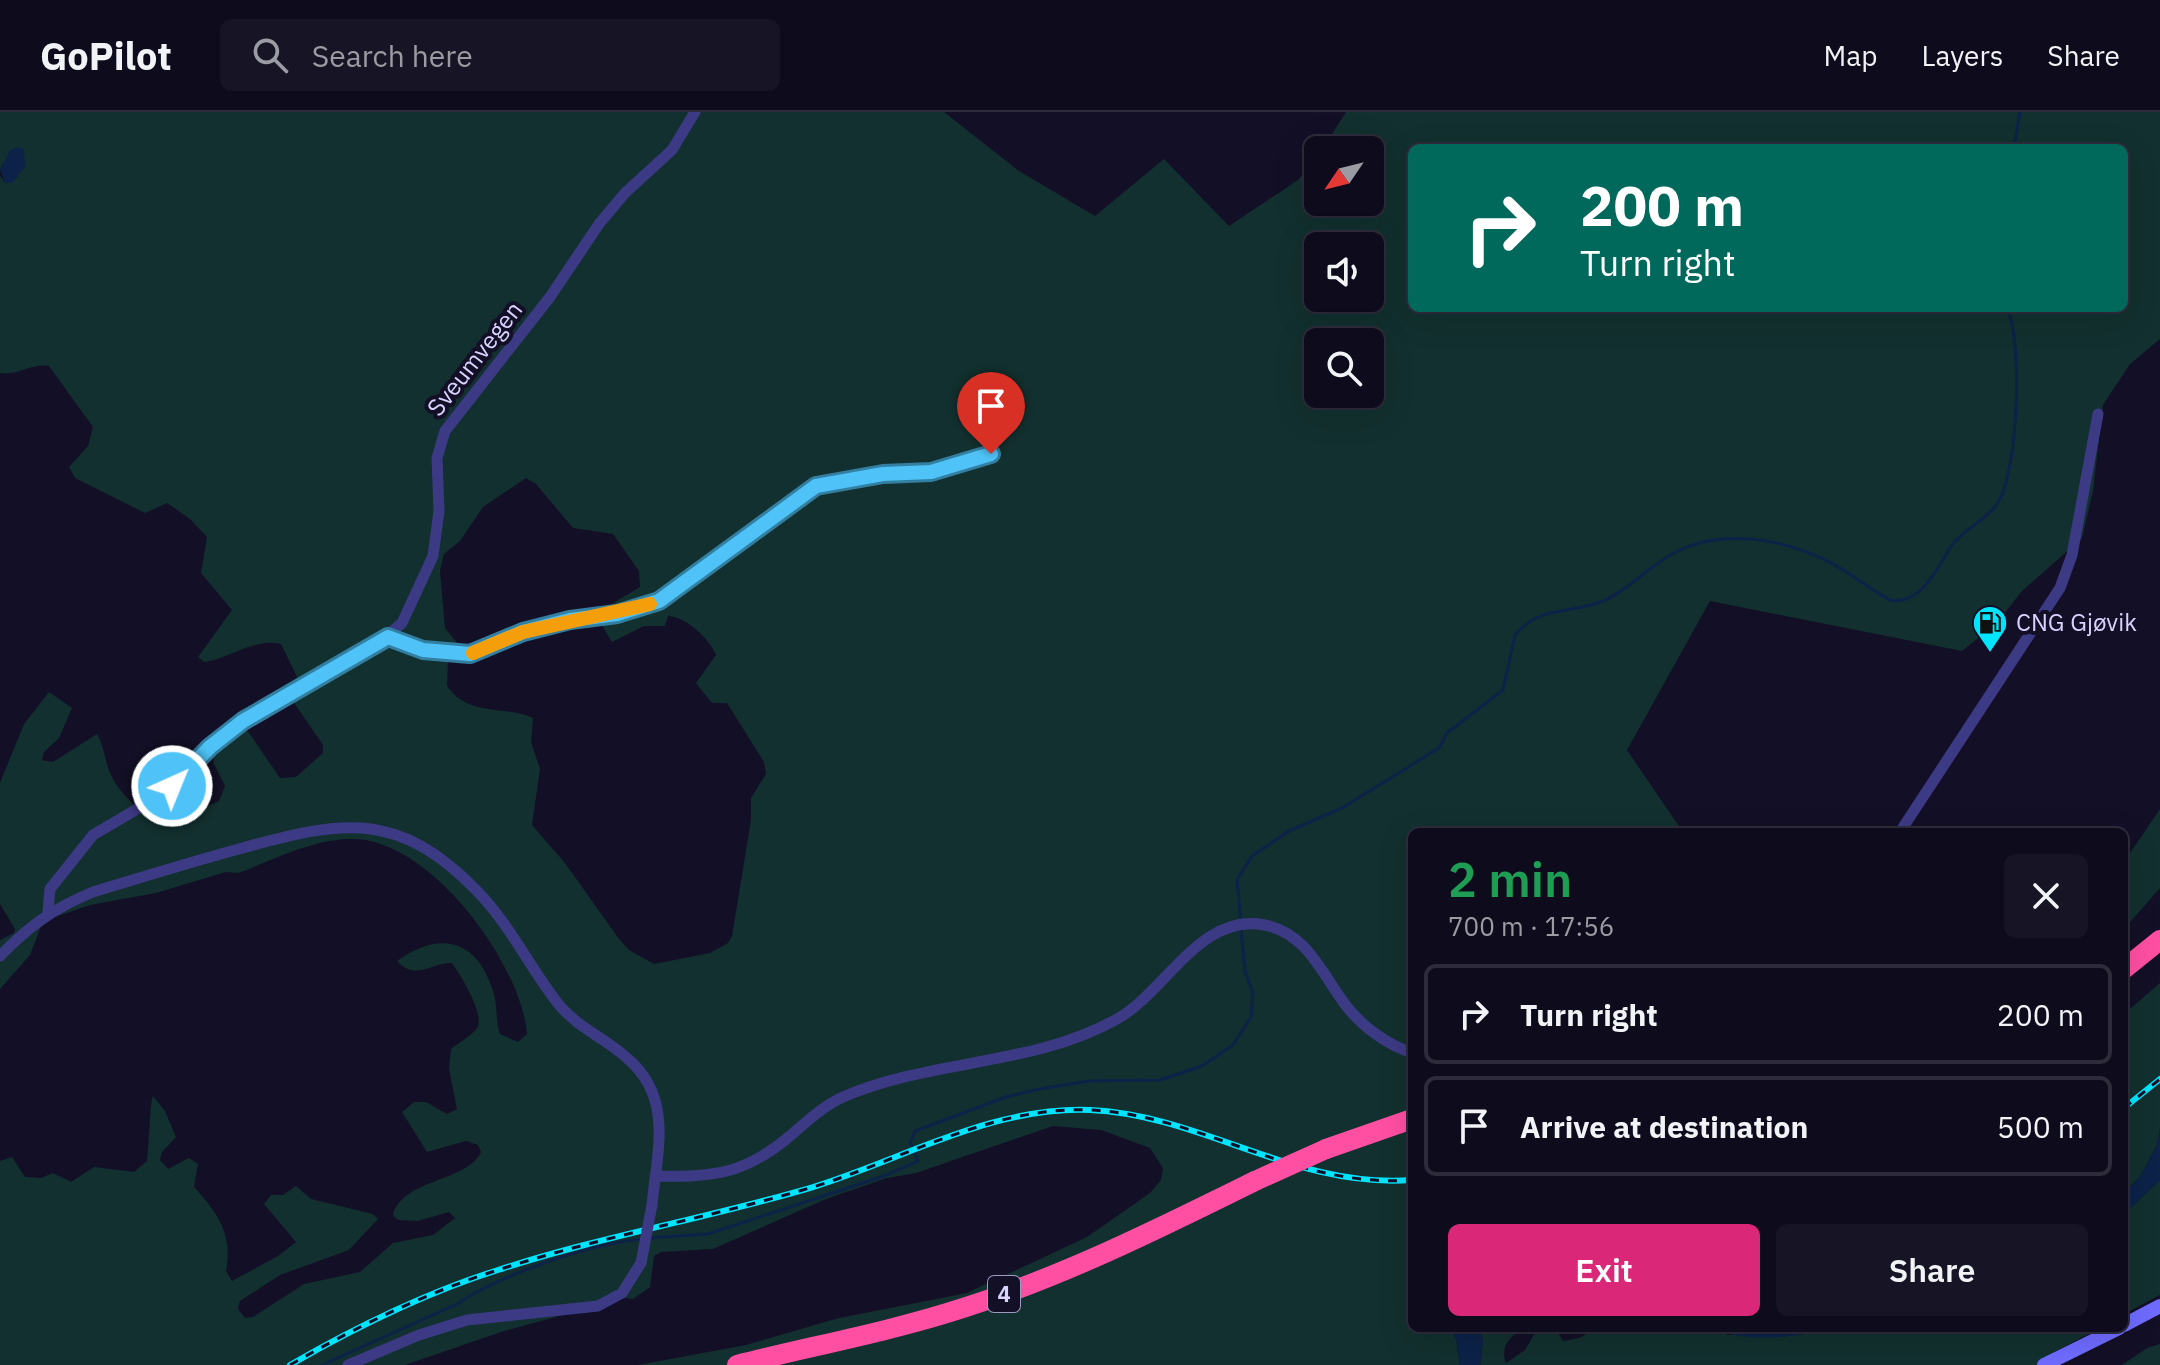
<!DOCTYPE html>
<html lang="en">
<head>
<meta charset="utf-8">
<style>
  body { margin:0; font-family:"IBM Plex Sans",sans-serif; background:#171425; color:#f1f3f6; height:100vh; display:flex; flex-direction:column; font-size:30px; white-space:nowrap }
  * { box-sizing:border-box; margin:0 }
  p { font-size:26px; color:#9b9ba3 }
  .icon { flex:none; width:44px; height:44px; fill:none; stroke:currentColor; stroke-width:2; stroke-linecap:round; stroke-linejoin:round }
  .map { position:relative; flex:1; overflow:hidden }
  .side { position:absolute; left:1408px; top:716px; width:720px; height:504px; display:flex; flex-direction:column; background:#0e0b1c; border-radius:12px; box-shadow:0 8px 32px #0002,0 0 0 2px #2e2b3b }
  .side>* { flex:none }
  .banner { position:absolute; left:1408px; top:32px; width:720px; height:168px; border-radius:12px; box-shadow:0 8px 32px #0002,0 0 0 2px #2e2b3b; background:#00695c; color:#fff; overflow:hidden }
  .needle { width:52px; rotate:235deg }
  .tools { position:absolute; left:1304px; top:24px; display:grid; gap:16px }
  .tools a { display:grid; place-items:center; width:80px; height:80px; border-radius:12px; background:#0e0b1c; box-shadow:0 8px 32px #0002,0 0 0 2px #2e2b3b; font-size:40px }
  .pin { position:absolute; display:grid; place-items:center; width:68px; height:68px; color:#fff; margin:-82px -34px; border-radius:50% 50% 50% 0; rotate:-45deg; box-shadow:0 0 8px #0007 }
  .pin .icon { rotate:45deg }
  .me { position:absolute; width:88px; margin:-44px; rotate:44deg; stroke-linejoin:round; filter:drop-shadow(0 0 6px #0008) }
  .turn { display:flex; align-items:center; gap:28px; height:168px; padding:0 40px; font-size:36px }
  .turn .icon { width:104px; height:104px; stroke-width:2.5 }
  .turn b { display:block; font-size:56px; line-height:68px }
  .round { display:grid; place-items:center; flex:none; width:84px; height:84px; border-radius:12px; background:#171425 }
  .summary { display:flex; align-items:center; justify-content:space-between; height:136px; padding:0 40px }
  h1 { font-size:48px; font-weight:600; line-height:60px; color:#1e9e55 }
  .action { display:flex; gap:16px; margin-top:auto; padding:16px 40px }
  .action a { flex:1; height:92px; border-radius:12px; background:#db2777; color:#fff; font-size:32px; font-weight:600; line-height:92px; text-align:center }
  .action a+a { background:#171425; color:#f1f3f6 }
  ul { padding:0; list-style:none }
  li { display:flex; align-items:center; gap:24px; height:100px; margin:0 16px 12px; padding:0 24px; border:4px solid #2e2b3b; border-radius:12px }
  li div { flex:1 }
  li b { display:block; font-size:30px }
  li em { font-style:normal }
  header { display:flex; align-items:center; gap:48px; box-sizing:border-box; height:112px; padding:0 40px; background:#0e0b1c; border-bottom:2px solid #2e2b3b }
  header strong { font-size:38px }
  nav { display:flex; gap:44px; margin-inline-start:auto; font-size:28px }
  .search { width:560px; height:72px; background:#171425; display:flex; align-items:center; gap:20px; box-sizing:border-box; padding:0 28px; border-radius:12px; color:#9b9ba3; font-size:30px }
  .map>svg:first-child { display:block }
</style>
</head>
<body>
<header>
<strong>GoPilot</strong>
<div class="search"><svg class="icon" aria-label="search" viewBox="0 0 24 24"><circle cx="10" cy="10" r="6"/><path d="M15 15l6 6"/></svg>Search here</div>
<nav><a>Map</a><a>Layers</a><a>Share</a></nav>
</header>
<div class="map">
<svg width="2160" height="1253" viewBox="0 0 2160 1253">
  <rect width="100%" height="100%" fill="#130f26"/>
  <path fill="#12302f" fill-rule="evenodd" d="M0 0H944L1019 59 1095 104 1164 47 1229 114 1298 68 1318 44V90H1370V38H1322L1346 0H2160V227L2130 252 2103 293 2093 379 2082 426 2022 479 1997 511 1962 539 1710 489 1627 638 1683 720H1412V1216H1450L1456 1227 1460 1253H638L746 1233 839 1206 967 1181 1087 1125 1150 1081 1161 1068 1163 1056 1150 1036 1101 1018 1053 1014 916 1061 887 1066 826 1087 713 1137 661 1140 654 1144 650 1175 633 1187 625 1186 501 1220 405 1253H0V1049L12 1045 25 1065 41 1066 53 1061 71 1070 94 1055 134 1060 147 1049C149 1035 150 988 153 984L165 999 176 1025 162 1040 160 1048 168 1057 189 1046 198 1052 194 1075C218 1101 233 1122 226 1159L232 1169 278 1144 296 1130 264 1092 271 1083H283L296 1074 311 1087 373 1102 378 1107 349 1138 280 1163 240 1189 238 1197 245 1206 253 1205 304 1172 360 1160 393 1131 433 1123 455 1106 449 1100 418 1109 398 1108 393 1103C402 1067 467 1070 481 1040L478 1033 466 1029 427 1040 402 1000 414 990H426L447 1002 457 997 449 957 451 937C459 931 471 924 477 916 486 904 460 862 452 851 432 850 416 870 397 849 440 818 477 827 493 879 498 893 495 909 500 922L518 930 527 922C521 850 427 723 349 727 311 728 273 748 238 761L226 760 156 781 90 793 49 807 42 812 30 843 0 877V828L14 821 15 817 0 792V671L24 612 49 580 72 596 59 626 44 640 42 648 53 650 97 622C103 633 104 641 107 652 115 684 157 719 189 709L192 661 200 667 208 694 219 689 225 674 214 652 213 640 241 616 245 615 280 666 296 665 323 641V633L290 585 299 569 281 532C256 525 228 547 204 550L198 545 232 498 201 461 207 425 190 407 167 391 145 401 75 366 69 355 88 334 93 315 49 254C31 251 18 264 0 261V63L5 71 3 51 0 58ZM1412 36H2124V196H1412ZM1318 134H1370V186H1318ZM1318 230H1370V282H1318ZM526 366 536 372 573 416 613 422 639 459 640 475 595 502 612 530 644 514H665L668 504C686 505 709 526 716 543L696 571 712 591H727L764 650 766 662 751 686V708L732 824 728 831 710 841 654 852 629 838 619 827 565 751 532 713 540 657 531 630 533 606C504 593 468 605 447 574L448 550 458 532 445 516 440 458 444 442 460 429 483 395Z
    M2160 697V776L2124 817V750Z
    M2160 871V1017L2157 1033 2140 1065 2124 1080V902Z
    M2160 1068V1183L2124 1202V1102Z
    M1479 1216H1523C1509 1226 1500 1234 1506 1251L1525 1238 1538 1216H1555L1563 1229 1579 1226 1598 1216H1712L1728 1223 1834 1216H2100L2054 1240 2043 1253H1480L1483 1229Z
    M2160 1232V1253H2122L2147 1236Z"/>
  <path fill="#0c2248" d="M18 35 24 38 25 55 12 71H5L0 58 10 38Z
    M2160 1017V1068L2124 1102V1081L2140 1065 2157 1033Z
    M1450 1216H1479L1483 1229 1480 1253H1460L1456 1227Z
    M1712 1216H1834C1799 1225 1746 1232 1712 1216Z"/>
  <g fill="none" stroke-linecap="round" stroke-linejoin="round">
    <path stroke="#0c2248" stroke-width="3" d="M2014 36 2020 0
      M1241 810 1237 768 1252 744 1289 719 1342 696 1439 636 1447 621 1503 578 1515 523C1539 493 1572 502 1603 489 1629 478 1649 454 1674 441 1723 415 1786 427 1833 452 1853 463 1870 477 1890 488 1920 494 1938 456 1950 436 1962 417 1988 408 1999 389 2018 355 2023 230 2007 196
      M649 1126 708 1122 884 1064 918 1049 910 1030 915 1019 1006 985 1039 977 1089 969 1160 968 1202 954 1233 933 1251 905 1253 881 1245 859 1241 818
      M322 1253 457 1192C502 1162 589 1132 642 1127"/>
    <path stroke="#3d3a85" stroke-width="11" d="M388 525 423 538 470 542 523 520 570 508 617 502 659 489 816 374 883 362 931 360 991 342
      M1900 720 2060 476 2072 443 2098 302
      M48 800 50 777 93 723 161 683 210 635 243 609 369 539 402 511 433 444 439 399 437 346 445 319 550 185 599 112 625 81 672 38 695 0
      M0 844C29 814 54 796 93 780 142 765 191 750 239 737 342 708 398 697 478 780 511 814 531 858 560 894 580 917 605 926 627 946 674 986 657 1039 652 1093
      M655 1064C713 1065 744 1063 790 1024 806 1010 823 994 843 985 931 947 1034 954 1117 907 1166 880 1200 800 1265 813 1306 821 1322 861 1344 891 1361 914 1386 932 1412 941
      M348 1253 419 1223 467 1208 598 1194 622 1181 641 1151"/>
    <path stroke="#6f6bff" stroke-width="14" d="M2124 1213 2160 1194
      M2044 1253 2119 1216"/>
    <path stroke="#ff4fa3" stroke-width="20" d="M2124 857 2160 828
      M1326 1037 1412 1007
      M737 1253C812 1234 889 1220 963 1196 1064 1164 1160 1116 1255 1069"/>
    <defs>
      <path id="rail" d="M2124 996 2160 967
        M290 1253C356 1215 425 1181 498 1158 602 1124 709 1106 813 1075 904 1047 992 994 1090 998 1204 1003 1294 1077 1412 1068"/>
    </defs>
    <use href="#rail" stroke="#00e5ff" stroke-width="6"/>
    <use href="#rail" stroke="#130f26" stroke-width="3" stroke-dasharray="9" stroke-linecap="butt"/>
    <path stroke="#3d3a85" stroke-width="11" d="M641 1151 652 1093"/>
    <path stroke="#ff4fa3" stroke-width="20" d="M1255 1069 1326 1037"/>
  </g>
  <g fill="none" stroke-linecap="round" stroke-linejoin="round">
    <defs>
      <path id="route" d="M172 674 210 635 243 609 388 525 423 538 470 542 523 520 570 508 617 502 659 489 816 374 883 362 931 360 991 342"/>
    </defs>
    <use href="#route" stroke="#337fa1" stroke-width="20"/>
    <use href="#route" stroke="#4fc3f7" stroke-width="14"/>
    <path stroke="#f59e0b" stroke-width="14" d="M473 541 523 520 650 492"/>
  </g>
  <defs>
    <symbol id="fuel-pin" viewBox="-11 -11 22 30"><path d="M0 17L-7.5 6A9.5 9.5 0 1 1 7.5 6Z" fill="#00e5ff" stroke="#130f26"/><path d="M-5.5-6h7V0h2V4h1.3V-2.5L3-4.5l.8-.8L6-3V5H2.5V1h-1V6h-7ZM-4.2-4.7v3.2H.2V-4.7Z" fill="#111"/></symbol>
  </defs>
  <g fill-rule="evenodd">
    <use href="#fuel-pin" x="1970" y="491" width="40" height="54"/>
  </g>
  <g text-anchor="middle" stroke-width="8" stroke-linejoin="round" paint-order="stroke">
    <rect fill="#130f26" stroke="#9e99be" stroke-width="2" x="988" y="1164" width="32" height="36" rx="6"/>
    <g font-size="22" font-weight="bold" fill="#d9d4ff">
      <text x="1004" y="1190">4</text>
    </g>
    <g font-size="24" fill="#d9d4ff" stroke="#130f26">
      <text transform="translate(475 247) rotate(-52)" y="8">Sveumvegen</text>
    </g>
    <g font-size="24" fill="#d9d4ff" stroke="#130f26" text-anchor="start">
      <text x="2016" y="519">CNG Gjøvik</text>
    </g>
  </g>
</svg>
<div class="tools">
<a><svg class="needle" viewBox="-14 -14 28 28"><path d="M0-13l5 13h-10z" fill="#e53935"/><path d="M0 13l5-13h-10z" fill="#9b9ba3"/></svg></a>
<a><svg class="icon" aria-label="sound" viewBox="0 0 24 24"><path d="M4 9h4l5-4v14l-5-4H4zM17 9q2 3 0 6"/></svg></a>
<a><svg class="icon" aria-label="search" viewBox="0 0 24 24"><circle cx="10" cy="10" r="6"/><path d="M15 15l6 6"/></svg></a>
</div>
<div class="pin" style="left:991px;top:342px;background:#d93025"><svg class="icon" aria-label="arrive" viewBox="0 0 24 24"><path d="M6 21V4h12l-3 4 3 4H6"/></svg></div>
<svg class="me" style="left:172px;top:674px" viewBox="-20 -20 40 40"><circle r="17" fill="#4fc3f7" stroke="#fff" stroke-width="3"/><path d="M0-11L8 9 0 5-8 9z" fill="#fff"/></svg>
<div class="banner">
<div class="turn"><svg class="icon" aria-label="right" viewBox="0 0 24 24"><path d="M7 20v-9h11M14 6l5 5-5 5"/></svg><div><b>200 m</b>Turn right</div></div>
</div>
<section class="side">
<div class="summary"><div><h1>2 min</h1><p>700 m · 17:56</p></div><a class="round"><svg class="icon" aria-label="close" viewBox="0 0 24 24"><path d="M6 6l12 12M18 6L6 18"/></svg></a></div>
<ul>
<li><svg class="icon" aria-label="right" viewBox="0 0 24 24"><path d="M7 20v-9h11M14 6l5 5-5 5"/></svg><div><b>Turn right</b></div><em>200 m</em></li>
<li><svg class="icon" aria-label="arrive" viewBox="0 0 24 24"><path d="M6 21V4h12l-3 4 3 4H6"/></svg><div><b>Arrive at destination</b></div><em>500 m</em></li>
</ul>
<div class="action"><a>Exit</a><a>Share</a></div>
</section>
</div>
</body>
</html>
